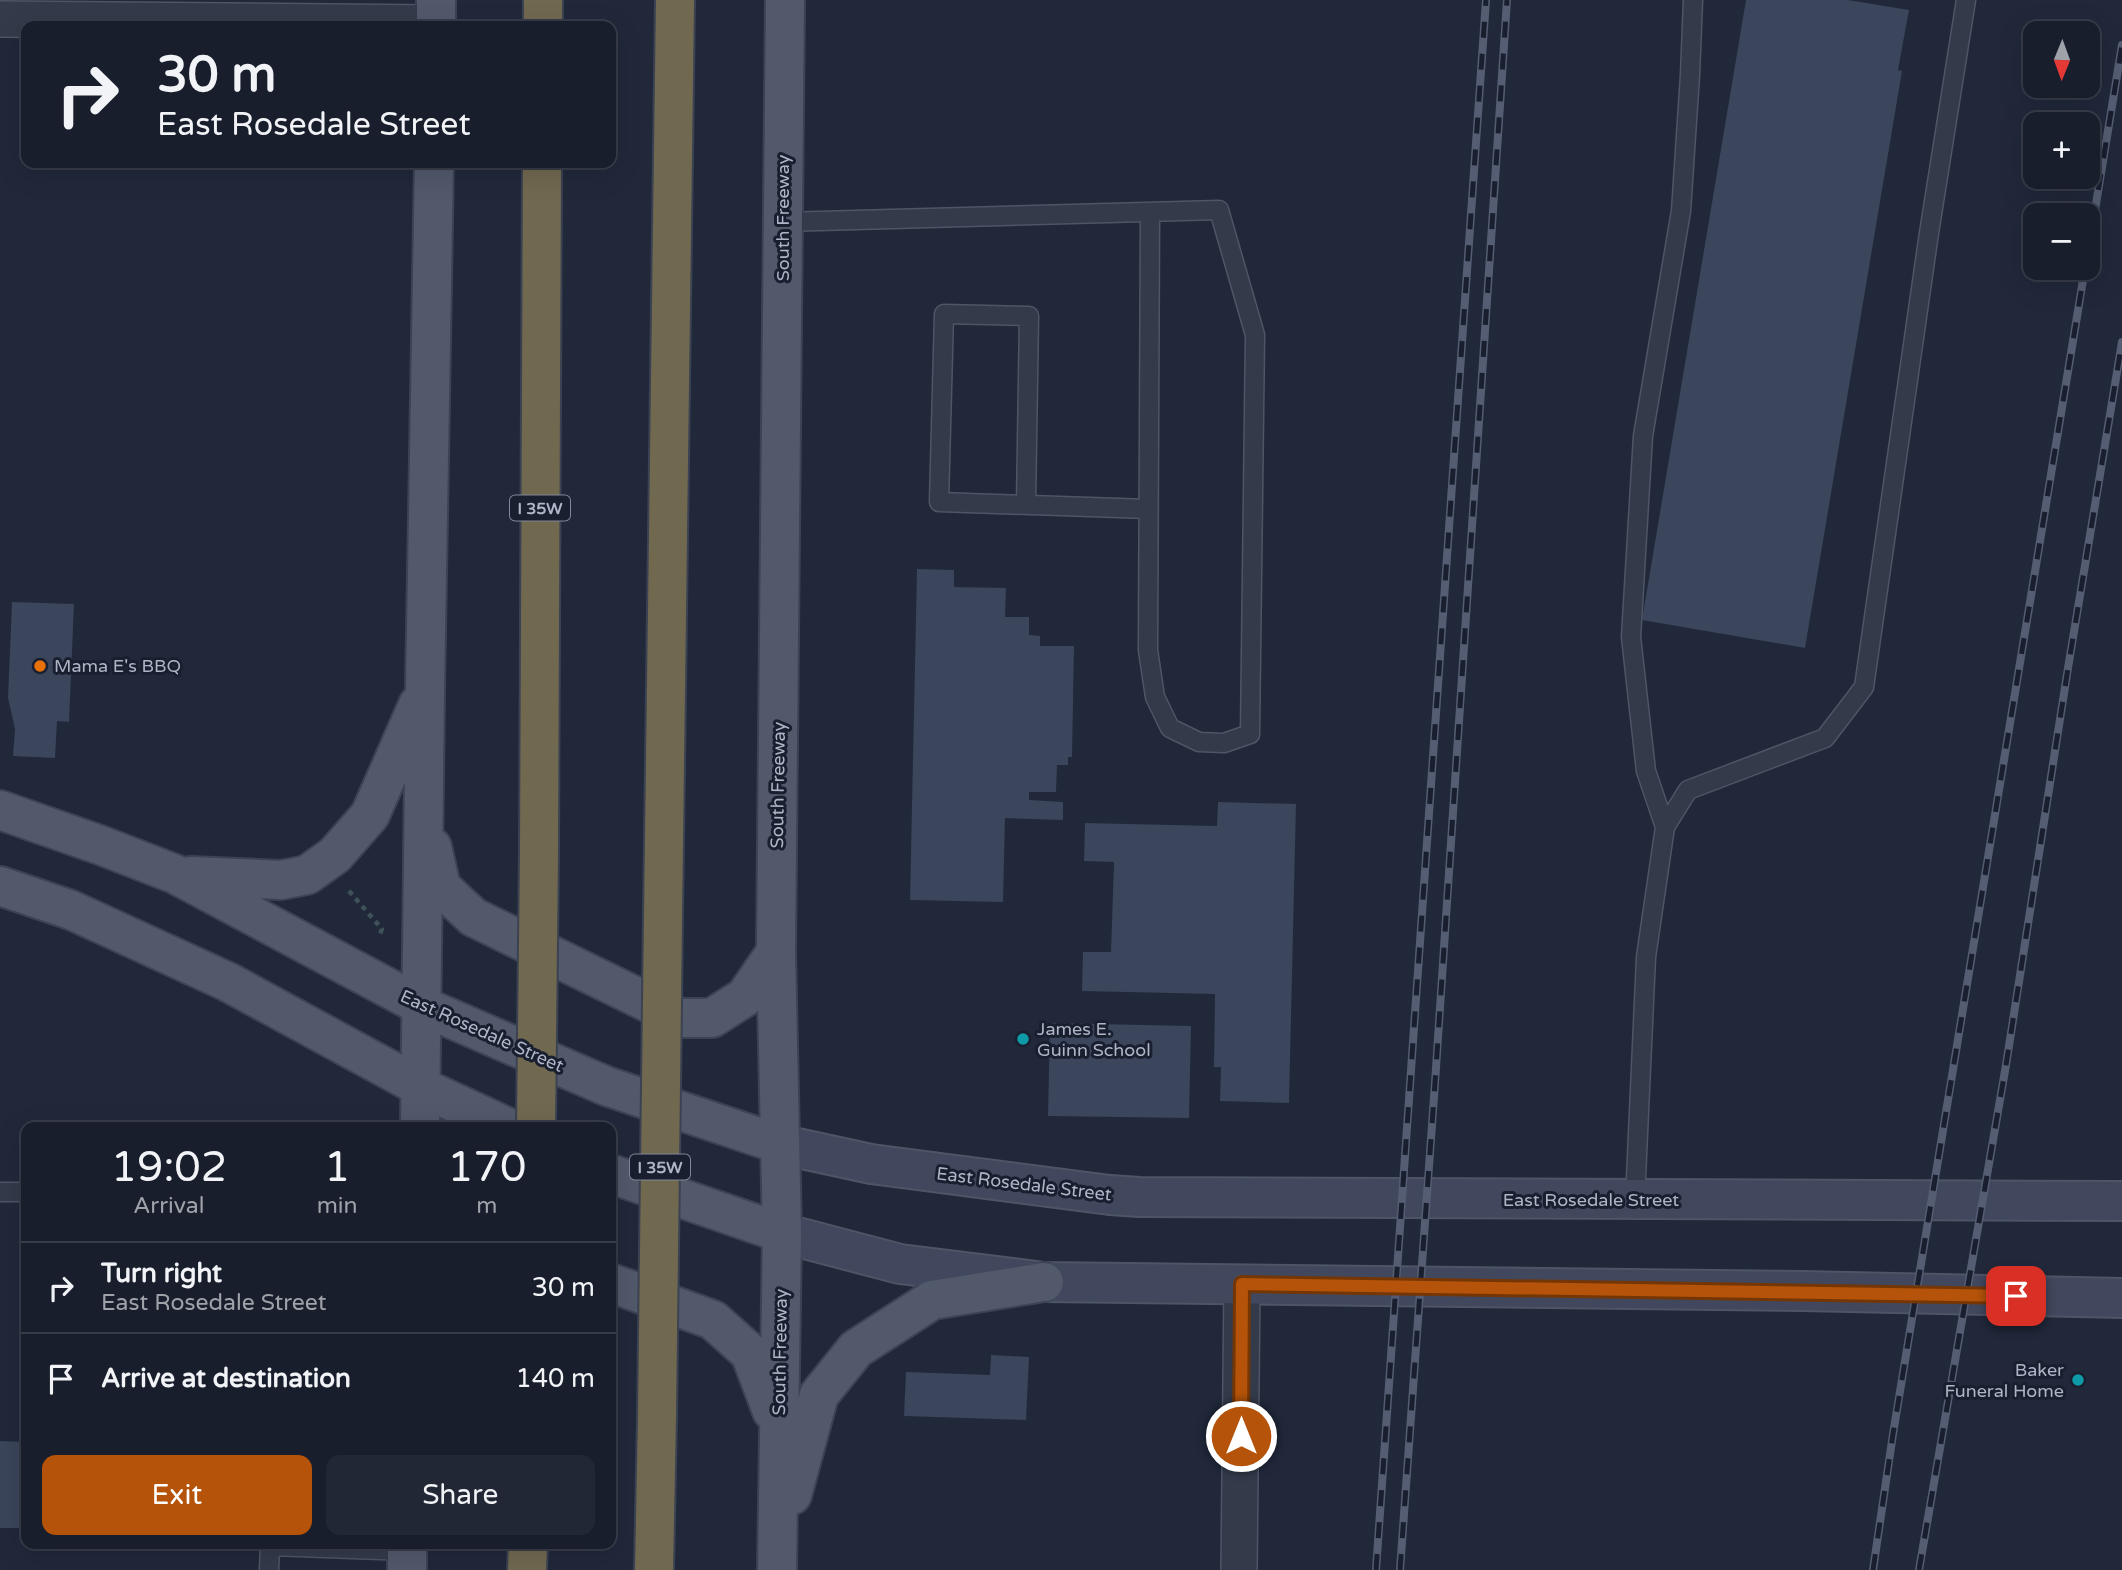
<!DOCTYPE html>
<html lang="en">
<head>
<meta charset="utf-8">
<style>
  body { margin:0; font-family:"Varela Round",sans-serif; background:#212734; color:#f1f3f6; height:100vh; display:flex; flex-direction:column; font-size:26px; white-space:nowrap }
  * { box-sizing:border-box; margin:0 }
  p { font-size:23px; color:#9fa2a9 }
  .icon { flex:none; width:38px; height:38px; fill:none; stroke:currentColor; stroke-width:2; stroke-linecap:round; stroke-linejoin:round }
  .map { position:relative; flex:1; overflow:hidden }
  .details { position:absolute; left:21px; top:1122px; width:595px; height:427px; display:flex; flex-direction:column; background:#181e2c; border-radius:14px; box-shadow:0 7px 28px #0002,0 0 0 2px #363c48 }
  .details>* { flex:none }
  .guide { position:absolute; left:21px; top:21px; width:595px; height:147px; border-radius:14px; box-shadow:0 7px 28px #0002,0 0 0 2px #363c48; background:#181e2c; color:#f1f3f6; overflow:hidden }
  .needle { width:46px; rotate:181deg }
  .controls { position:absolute; left:2023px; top:21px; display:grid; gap:14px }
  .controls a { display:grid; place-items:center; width:77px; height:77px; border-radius:14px; background:#181e2c; box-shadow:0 7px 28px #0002,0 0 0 2px #363c48; font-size:35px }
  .pin { position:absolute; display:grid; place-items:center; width:60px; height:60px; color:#fff; margin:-30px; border-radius:14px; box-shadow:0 4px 10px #0006 }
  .me { position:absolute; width:77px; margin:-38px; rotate:0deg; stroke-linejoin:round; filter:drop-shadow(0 0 5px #0008) }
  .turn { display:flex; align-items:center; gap:24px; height:147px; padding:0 21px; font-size:32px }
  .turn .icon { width:91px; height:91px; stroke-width:2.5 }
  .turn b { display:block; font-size:49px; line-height:60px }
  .eta { display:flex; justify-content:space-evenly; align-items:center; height:119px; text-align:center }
  .eta b { font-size:42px; font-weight:600; line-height:49px }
  .action { display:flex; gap:14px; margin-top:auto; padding:14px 21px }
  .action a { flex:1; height:80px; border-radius:14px; background:#b45309; color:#fff; font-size:28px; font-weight:600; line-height:80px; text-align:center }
  .action a+a { background:#212734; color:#f1f3f6 }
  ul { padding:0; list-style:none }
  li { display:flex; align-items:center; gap:21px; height:91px; padding:0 21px; border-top:2px solid #363c48 }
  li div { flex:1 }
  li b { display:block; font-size:26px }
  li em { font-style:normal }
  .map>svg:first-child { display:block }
</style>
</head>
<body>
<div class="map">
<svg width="2122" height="1570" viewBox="0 0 2122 1570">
  <rect width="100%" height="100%" fill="#20283a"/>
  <path fill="#3b455b" d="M1746 0H1848L1909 10 1898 70 1902 71 1805 648 1642 620Z
    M917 569 954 570V587L1006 588 1005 617H1029V635L1040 636V646H1074L1072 757H1068V765H1057L1056 792H1029V800L1063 802V820L1005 818 1003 902 910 900Z
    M12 602 74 604 69 722 57 721 55 758 13 756 15 729 8 698Z
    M1218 802 1296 804 1289 1103 1220 1101 1221 1067H1214L1215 994 1082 991 1083 952H1111L1114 862 1084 861 1085 823 1217 826Z
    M1050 1023 1191 1026 1189 1118 1048 1116Z
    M991 1355 1029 1357 1026 1420 904 1416 906 1372 990 1375Z
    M0 1441 26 1442V1528H0Z"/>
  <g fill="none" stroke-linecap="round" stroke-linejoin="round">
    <defs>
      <path id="service" d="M783 222C928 218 1074 214 1219 210L1255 335 1250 734 1224 743 1199 742 1170 728 1155 697 1148 650 1150 212
        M1026 505 1029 316 944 314 939 502 1148 509
        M1665 827 1646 771 1631 637 1643 436 1681 211 1690 75 1693 0
        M0 1192H26
        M1635 1200 1646 957 1665 827 1688 790 1825 738 1864 687 1929 233 1966 0
        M269 1570 270 1546 407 1551"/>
      <path id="minor" d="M0 19 436 23
        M1239 1570 1242 1284"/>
      <path id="secondary" d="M779 1144 871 1164 1110 1195 1139 1197 2122 1201
        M782 1233 900 1264 1044 1282 1803 1291 2122 1298"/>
      <path id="primary" d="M436 26V0
        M0 810 100 845 175 874 422 1006 606 1086 779 1144
        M432 847 441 887 473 917 680 1018H712L745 997 776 952
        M191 876 281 880 307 875 335 855 370 815 418 705
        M0 886 71 910 228 982 421 1087 507 1127
        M420 1127 425 690 434 163
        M611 1174 782 1233
        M611 1283 713 1320 750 1353 772 1411
        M792 1495 819 1395 856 1349 932 1300 1044 1282
        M407 1570V1544
        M777 1570 782 1233 776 952 785 0"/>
      <path id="motorway" d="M543 26V0
        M539 853 542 163
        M663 918 675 0
        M527 1570 528 1544
        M654 1570 657 1416"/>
    </defs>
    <use href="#service" stroke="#4e5565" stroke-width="21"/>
    <use href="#minor" stroke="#4e5565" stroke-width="38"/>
    <use href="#secondary" stroke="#4e5565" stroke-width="42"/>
    <use href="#primary" stroke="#3d4354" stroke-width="42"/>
    <use href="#motorway" stroke="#3b4252" stroke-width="42"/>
    <path stroke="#3f5259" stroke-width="4.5" stroke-dasharray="5 5" stroke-linecap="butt" d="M349 891 382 929 380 934"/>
    <use href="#service" stroke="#333a4a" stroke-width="18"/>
    <use href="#minor" stroke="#333a4a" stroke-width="35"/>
    <use href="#secondary" stroke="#41485e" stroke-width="38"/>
    <use href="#primary" stroke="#51596b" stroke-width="38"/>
    <use href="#motorway" stroke="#716850" stroke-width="38"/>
    <defs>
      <path id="rail" d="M2088 253 2122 45
        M1376 1570 1486 0
        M1400 1570 1435 1083 1507 0
        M1873 1570 1893 1434 2085 268
        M1919 1570 2006 1065 2068 668 2122 342"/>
    </defs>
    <use href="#rail" stroke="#555d72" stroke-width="8"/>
    <use href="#rail" stroke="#191f2f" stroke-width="5" stroke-dasharray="16" stroke-linecap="butt"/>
    <defs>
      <path id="motorway-bridge" d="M536 1127 539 853
        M657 1416 663 918"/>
    </defs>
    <use href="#motorway-bridge" stroke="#3b4252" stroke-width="42" stroke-linecap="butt"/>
    <use href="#motorway-bridge" stroke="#716850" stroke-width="38"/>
  </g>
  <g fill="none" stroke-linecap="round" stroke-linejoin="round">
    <defs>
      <path id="route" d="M1241 1436 1242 1284 2016 1296"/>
    </defs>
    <use href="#route" stroke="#753606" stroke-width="18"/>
    <use href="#route" stroke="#b45309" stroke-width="12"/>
  </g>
  <circle fill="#e8710a" stroke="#191f2f" stroke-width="2.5" cx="40" cy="666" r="7"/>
  <g fill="#0f9aa8" stroke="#191f2f" stroke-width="2.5">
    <circle cx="1023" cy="1039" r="7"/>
    <circle cx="2078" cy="1380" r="7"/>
  </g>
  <g text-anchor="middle" stroke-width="6" stroke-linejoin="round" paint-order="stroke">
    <g fill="#191f2f" stroke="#818899" stroke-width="2">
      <rect x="510" y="495.5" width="60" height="25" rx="5"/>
      <rect x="630" y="1154.5" width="60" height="25" rx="5"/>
    </g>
    <g font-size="16" font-weight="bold" fill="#aeb5c7">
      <text x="540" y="514">I 35W</text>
      <text x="660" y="1173">I 35W</text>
    </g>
    <g font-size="18" fill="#aeb5c7" stroke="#191f2f">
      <text transform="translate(783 218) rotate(-90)" y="6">South Freeway</text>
      <text transform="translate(778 785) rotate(-89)" y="6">South Freeway</text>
      <text transform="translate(482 1031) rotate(24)" y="6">East Rosedale Street</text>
      <text transform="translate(1024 1184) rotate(7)" y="6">East Rosedale Street</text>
      <text x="1591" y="1206">East Rosedale Street</text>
      <text transform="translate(780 1352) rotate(-89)" y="6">South Freeway</text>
    </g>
    <g font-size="18" fill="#aeb5c7" stroke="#191f2f" text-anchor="start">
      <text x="54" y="672">Mama E's BBQ</text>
      <text x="1037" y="1035">James E.<tspan x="1037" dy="21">Guinn School</tspan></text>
      <text x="2064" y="1376" text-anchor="end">Baker<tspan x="2064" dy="21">Funeral Home</tspan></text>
    </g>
  </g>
</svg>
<div class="controls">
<a><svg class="needle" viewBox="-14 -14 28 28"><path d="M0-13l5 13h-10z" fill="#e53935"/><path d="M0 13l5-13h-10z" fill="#9fa2a9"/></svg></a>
<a>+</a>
<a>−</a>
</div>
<div class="pin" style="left:2016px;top:1296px;background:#d93025"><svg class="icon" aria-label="arrive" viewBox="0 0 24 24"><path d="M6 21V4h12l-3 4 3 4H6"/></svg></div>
<svg class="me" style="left:1241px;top:1436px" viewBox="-20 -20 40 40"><circle r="17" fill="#b45309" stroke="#fff" stroke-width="3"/><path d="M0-11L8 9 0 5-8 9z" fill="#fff"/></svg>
<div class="guide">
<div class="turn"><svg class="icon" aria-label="right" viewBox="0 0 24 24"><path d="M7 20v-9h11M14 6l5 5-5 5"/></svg><div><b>30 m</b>East Rosedale Street</div></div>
</div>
<section class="details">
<div class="eta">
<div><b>19:02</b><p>Arrival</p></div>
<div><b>1</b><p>min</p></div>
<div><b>170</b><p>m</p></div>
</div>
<ul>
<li><svg class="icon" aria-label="right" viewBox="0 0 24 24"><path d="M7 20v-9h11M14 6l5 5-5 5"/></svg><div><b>Turn right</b><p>East Rosedale Street</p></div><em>30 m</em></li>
<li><svg class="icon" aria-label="arrive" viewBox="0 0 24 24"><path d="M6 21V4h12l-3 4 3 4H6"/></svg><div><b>Arrive at destination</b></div><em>140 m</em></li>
</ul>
<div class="action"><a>Exit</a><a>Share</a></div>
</section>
</div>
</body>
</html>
